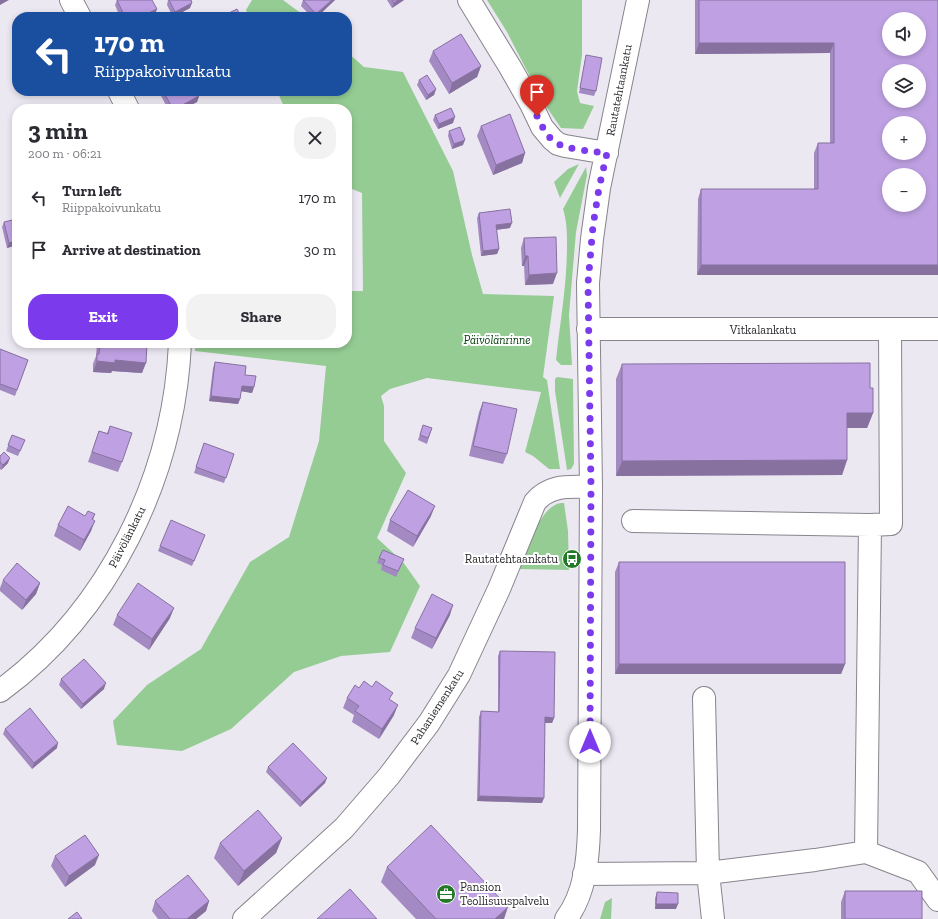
<!DOCTYPE html>
<html lang="en">
<head>
<meta charset="utf-8">
<style>
  body { margin:0; font-family:"Zilla Slab",serif; background:#f2f2f3; color:#2b2b33; height:100vh; display:flex; flex-direction:column; font-size:15px; white-space:nowrap }
  * { box-sizing:border-box; margin:0 }
  p { font-size:13px; color:#7c7c81 }
  .icon { flex:none; width:22px; height:22px; fill:none; stroke:currentColor; stroke-width:2; stroke-linecap:round; stroke-linejoin:round }
  .map { position:relative; flex:1; overflow:hidden }
  .panel { position:absolute; left:12px; top:104px; width:340px; height:244px; display:flex; flex-direction:column; background:#fff; border-radius:16px; box-shadow:0 2px 6px #0003 }
  .panel>* { flex:none }
  .banner { position:absolute; left:12px; top:12px; width:340px; height:84px; border-radius:16px; box-shadow:0 2px 6px #0003; background:#1a4fa0; color:#fff; overflow:hidden }
  .buttons { position:absolute; left:882px; top:12px; display:grid; gap:8px }
  .buttons a { display:grid; place-items:center; width:44px; height:44px; border-radius:50%; background:#fff; box-shadow:0 2px 6px #0003; font-size:20px }
  .pin { position:absolute; display:grid; place-items:center; width:34px; height:34px; color:#fff; margin:-41px -17px; border-radius:50% 50% 50% 0; rotate:-45deg; box-shadow:0 0 4px #0007 }
  .pin .icon { rotate:45deg }
  .me { position:absolute; width:44px; margin:-22px; rotate:0deg; stroke-linejoin:round; filter:drop-shadow(0 0 3px #0008) }
  .turn { display:flex; align-items:center; gap:14px; height:84px; padding:0 16px; font-size:18px }
  .turn .icon { width:52px; height:52px; stroke-width:2.5 }
  .turn b { display:block; font-size:28px; line-height:34px }
  .round { display:grid; place-items:center; flex:none; width:42px; height:42px; border-radius:16px; background:#f2f2f3 }
  .summary { display:flex; align-items:center; justify-content:space-between; height:68px; padding:0 16px }
  h1 { font-size:24px; font-weight:800; line-height:30px }
  .button { display:flex; gap:8px; margin-top:auto; padding:8px 16px }
  .button a { flex:1; height:46px; border-radius:16px; background:#7c3aed; color:#fff; font-size:16px; font-weight:800; line-height:46px; text-align:center }
  .button a+a { background:#f2f2f3; color:#2b2b33 }
  ul { padding:0; list-style:none }
  li { display:flex; align-items:center; gap:12px; height:52px; padding:0 16px }
  li div { flex:1 }
  li b { display:block; font-size:15px }
  li em { font-style:normal }
  .map>svg:first-child { display:block }
</style>
</head>
<body>
<div class="map">
<svg width="938" height="919" viewBox="0 0 938 919">
  <rect width="100%" height="100%" fill="#ece8f2"/>
  <path fill="#95cc94" d="M252 0H283L306 17H249L246 10Z
    M487 0H582V55L577 91 580 103 594 106 583 129 561 128 543 102 507 32Z
    M347 52 364 67 403 72 453 171 472 255 483 294 554 296 543 377 547 380 560 469H549L533 456 525 452 541 392 427 378 390 389 381 396 384 406V441L406 473 377 538 403 562 420 586 390 652 341 656 294 672 231 729 182 751 117 745 113 721 147 685 201 649 250 562 289 537 319 441 326 366 195 351V343H347V291H363L362 193 347 187V109H285L277 91H347Z
    M579 164 560 198 554 182 568 169Z
    M586 167 587 175 576 232 569 315 572 365H561L556 360C560 322 567 285 567 246 567 233 567 222 563 209Z
    M557 377 573 379 574 464 571 469 567 470 555 391V379Z
    M564 503 568 531 569 570 518 569C525 553 539 512 555 505 558 503 561 503 564 503Z
    M612 898 611 919H600L605 902Z"/>
  <g fill="none" stroke-linecap="round" stroke-linejoin="round">
    <defs>
      <path id="minor" d="M71 0 80 17
        M469 0 510 67 531 104 542 127 552 139 558 144 565 146 607 153
        M119 91 128 109
        M588 329H938
        M633 521 870 525
        M0 691C109 611 174 477 180 343
        M704 698 708 873 713 919
        M866 852 870 525 891 524 890 330
        M584 874 708 873 815 860 866 852 918 872 938 900
        M244 919 344 828 389 776 429 723 459 675 499 589 535 502C550 484 569 487 591 487
        M566 919C585 894 588 860 589 830L591 487 588 283 592 239 599 188 638 0"/>
    </defs>
    <use href="#minor" stroke="#87848c" stroke-width="24"/>
    <use href="#minor" stroke="#fff" stroke-width="22"/>
  </g>
  <path fill="#a48ac3" d="M117 0 157 9 155 14 149 17H120L115 5Z
    M168 0H191L190 8 173 17 167 5Z
    M303 0H335L317 17H312L301 6Z
    M387 0H404L392 8Z
    M695 0H938V275H697L698 199 701 189H814V153L818 143H830V53L695 54Z
    M433 51 481 66 477 77 449 94 429 61Z
    M586 55 596 91 594 96 579 93 585 60Z
    M419 80 436 89 434 95 426 100 417 85Z
    M161 91H196L199 96 197 102 183 109H168L160 94Z
    M435 115 453 123 438 129 433 120Z
    M481 126 525 153 522 163 493 175 477 136Z
    M449 131 463 145 452 149 448 136Z
    M479 213 510 228 496 230 499 249 497 254 481 256 477 218Z
    M17 219V245L7 248 2 227 4 222Z
    M524 238 553 284 525 285 524 266H522L521 248Z
    M97 343H147L142 373 112 371 111 373 93 372V364L96 356Z
    M0 349 28 360 15 396 0 390Z
    M215 362 245 375 254 387 252 393 241 391 240 399 238 404 209 401 213 368Z
    M622 364 870 388 873 413 867 428H847V460L842 475 616 476V379Z
    M483 402 507 454 503 464 469 456 479 412Z
    M423 425 432 428 427 444 418 440Z
    M110 426 122 462 118 472 88 462 99 431 107 433Z
    M12 435 25 440 18 456 6 451Z
    M204 443 234 454 224 483 194 473Z
    M0 456 8 463 1 470 0 469Z
    M95 514 93 520 91 531 80 551 54 536 58 525 85 516Z
    M431 516 413 547 387 531 390 520Z
    M205 535 192 566 158 551 160 546Z
    M379 558 402 564 396 577 381 570 382 565 377 563Z
    M619 562 845 664 841 674H615V572Z
    M3 580 40 583 36 594 22 610 0 591V588Z
    M117 615 170 618 149 650 113 625Z
    M450 615 432 649 411 638 415 628Z
    M500 651 554 718 552 723H545L542 803 477 801 479 717 481 711 498 712V656Z
    M61 679 104 689 81 709 59 685Z
    M359 688 394 715 379 739 352 722 354 715 343 708 347 698Z
    M5 729 57 748 32 769 3 734Z
    M268 767 325 783 300 807 266 772Z
    M282 838 276 853 238 886 214 858 220 843Z
    M55 856 95 865 65 887 51 866Z
    M387 867 504 919H416L381 882Z
    M845 891 922 919H841V902Z
    M657 892 676 909H655V898Z
    M155 901H209L206 911 196 919H158L152 911Z"/>
  <path fill="#86719f" d="M0 0H9L0 5Z
    M332 0H335L317 17H316V14Z
    M398 0H404L392 8 394 3Z
    M192 3 190 8 173 17 175 12Z
    M157 9 155 14 149 17H140Z
    M699 43H834L830 53 695 54Z
    M481 66 477 77 449 94 452 83Z
    M436 89 434 95 426 100 428 95Z
    M199 96 197 102 183 109H175Z
    M455 117 453 123 438 129 439 124Z
    M465 140 463 145 452 149 454 144Z
    M525 153 522 163 493 175 496 165Z
    M512 223 510 228 494 230 496 225Z
    M17 240V245L7 248 9 243Z
    M499 249 497 254 481 256 483 251Z
    M525 256H528L524 266H522Z
    M701 265H938V275H697Z
    M557 273 553 284 525 285 529 275Z
    M115 360 146 363 142 373 112 371 111 373 93 372 97 361Z
    M242 386 254 387 252 393 240 391Z
    M211 396 240 399 238 404 209 401Z
    M847 413H873L867 428H842Z
    M10 458 8 463 1 470 3 465Z
    M847 460 842 475 616 476 622 461Z
    M435 506 431 516 413 547 417 536Z
    M95 521 91 531 80 551 84 540Z
    M40 583 36 594 22 610 26 600Z
    M453 605 450 615 432 649 436 638Z
    M174 608 170 618 149 650 152 639Z
    M619 664H845L841 674H615Z
    M106 683 104 689 81 709 83 704Z
    M398 705 394 715 379 739 382 729Z
    M545 717 554 718 552 723H543Z
    M58 743 57 748 32 769 34 763Z
    M327 778 325 783 300 807 302 802Z
    M479 796 544 798 542 803 477 801Z
    M282 838 276 853 238 886 244 871Z
    M99 855 95 865 65 887 69 876Z
    M209 901 206 911 196 919H187Z
    M656 904H678L676 909H655Z
    M508 907 504 919H495Z"/>
  <path fill="#bfa1e3" stroke="#86719f" fill-rule="evenodd" d="M117 0H152L157 9 140 17H125Z
    M169 0H191L192 3 175 12Z
    M303 0H332L316 14Z
    M392 0H398L394 3Z
    M699 0H938V265H701V189H818V143H834V43H699ZM889 19H919V49H889ZM889 71H919V101H889ZM889 123H919V153H889ZM889 175H919V205H889Z
    M237 9 241 17H221Z
    M461 34 481 66 452 83 433 51Z
    M586 55 602 58 596 91 580 88Z
    M427 75 436 89 428 95 419 80Z
    M163 91H196L199 96 175 109H173Z
    M451 108 455 117 439 124 435 115Z
    M510 114 525 153 496 165 481 126Z
    M460 127 465 140 454 144 449 131Z
    M510 209 512 223 496 225 499 249 483 251 479 213Z
    M17 219V240L9 243 4 222Z
    M556 237 557 273 529 275 528 256H525L524 238Z
    M100 343H147L146 363 115 360V363L97 361V354H99Z
    M0 349 28 360 17 390 0 384Z
    M215 362 246 366 245 375 256 376 254 387 242 386 240 399 211 396Z
    M870 363V388H873V413H847V460L622 461V364Z
    M483 402 517 409 507 454 473 446Z
    M423 425 432 428 428 438 420 435Z
    M110 426 132 433 122 462 92 452 99 431 108 434Z
    M12 435 25 440 20 451 8 445Z
    M204 443 234 454 226 478 196 467Z
    M4 452 10 458 3 465 0 462V456Z
    M408 490 435 506 417 536 390 520Z
    M68 506 85 516 88 511 95 514 92 519 95 521 84 540 58 525Z
    M171 520 205 535 194 561 160 546Z
    M383 550 404 559 398 571 383 565 385 560 379 558Z
    M619 562H845V664H619Z
    M17 563 40 583 26 600 3 580Z
    M138 583 174 608 152 639 117 615Z
    M432 594 453 605 436 638 415 628Z
    M500 651 555 652 554 718 545 717 544 798 479 796 481 711 499 712Z
    M84 659 106 683 83 704 61 679Z
    M364 681 372 687 376 681 393 693 389 699 398 705 382 729 355 711 359 706 347 698 355 685 359 688Z
    M30 708 58 743 34 763 5 729Z
    M293 743 327 778 302 802 268 767Z
    M258 810 282 838 244 871 220 843Z
    M431 825 508 907 495 919H436L387 867Z
    M85 835 99 855 69 876 55 856Z
    M188 875 209 901 187 919H170L155 901Z
    M350 889 377 919H317Z
    M845 891H922V919H845Z
    M657 892 678 893V904H656Z
    M77 912 82 919H68Z"/>
  <g fill="none" stroke-linecap="round" stroke-linejoin="round">
    <path stroke="#7c3aed" stroke-width="7" stroke-dasharray="0 12.6" d="M537 116C541 124 545 133 552 140 563 150 592 151 607 153L599 188 593 226 588 283 591 487 590 742"/>
  </g>
  <defs>
    <symbol id="bus-disc" viewBox="-11 -11 22 22"><circle r="9.5" fill="#227a28" stroke="#fff"/><path d="M-5-6H5V4H4V6H2V4H-2V6H-4V4H-5ZM-3.5-4V0h7V-4ZM-3.5 1.2v1.5H-2V1.2ZM2 1.2v1.5H3.5V1.2Z" fill="#fff"/></symbol>
    <symbol id="office-disc" viewBox="-11 -11 22 22"><circle r="9.5" fill="#227a28" stroke="#fff"/><path d="M-6-3h4V-5.5h4V-3h4V5H-6ZM-1-4.5V-3h2v-1.5ZM-6 0V1H6V0Z" fill="#fff"/></symbol>
  </defs>
  <g fill-rule="evenodd">
    <use href="#bus-disc" x="561" y="548" width="22" height="22"/>
    <use href="#office-disc" x="435" y="883" width="22" height="22"/>
  </g>
  <g text-anchor="middle" stroke-width="4" stroke-linejoin="round" paint-order="stroke">
    <g font-size="12" fill="#2b292d" stroke="#fff">
      <text transform="translate(619 90) rotate(-79)" y="4">Rautatehtaankatu</text>
      <text x="763" y="334">Vitkalankatu</text>
      <text transform="translate(127 537) rotate(-63)" y="4">Päivölänkatu</text>
      <text transform="translate(437 707) rotate(-57)" y="4">Pahaniemenkatu</text>
    </g>
    <g font-size="12" font-style="italic" fill="#03400a" stroke="#fff">
      <text x="497" y="344">Päivölänrinne</text>
    </g>
    <g font-size="12" fill="#2b292d" stroke="#fff" text-anchor="end">
      <text x="558" y="563">Rautatehtaankatu</text>
      <text x="460" y="891" text-anchor="start">Pansion<tspan x="460" dy="14">Teollisuuspalvelu</tspan></text>
    </g>
  </g>
</svg>
<div class="buttons">
<a><svg class="icon" aria-label="sound" viewBox="0 0 24 24"><path d="M4 9h4l5-4v14l-5-4H4zM17 9q2 3 0 6"/></svg></a>
<a><svg class="icon" aria-label="layers" viewBox="0 0 24 24"><path d="M12 4l9 5-9 5-9-5zM3 14l9 5 9-5"/></svg></a>
<a>+</a>
<a>−</a>
</div>
<div class="pin" style="left:537px;top:116px;background:#d93025"><svg class="icon" aria-label="arrive" viewBox="0 0 24 24"><path d="M6 21V4h12l-3 4 3 4H6"/></svg></div>
<svg class="me" style="left:590px;top:742px" viewBox="-20 -20 40 40"><circle r="19" fill="#fff"/><path d="M0-13L10 11 0 6-10 11z" fill="#7c3aed"/></svg>
<div class="banner">
<div class="turn"><svg class="icon" aria-label="left" viewBox="0 0 24 24"><path d="M17 20v-9H6M10 6l-5 5 5 5"/></svg><div><b>170 m</b>Riippakoivunkatu</div></div>
</div>
<section class="panel">
<div class="summary"><div><h1>3 min</h1><p>200 m · 06:21</p></div><a class="round"><svg class="icon" aria-label="close" viewBox="0 0 24 24"><path d="M6 6l12 12M18 6L6 18"/></svg></a></div>
<ul>
<li><svg class="icon" aria-label="left" viewBox="0 0 24 24"><path d="M17 20v-9H6M10 6l-5 5 5 5"/></svg><div><b>Turn left</b><p>Riippakoivunkatu</p></div><em>170 m</em></li>
<li><svg class="icon" aria-label="arrive" viewBox="0 0 24 24"><path d="M6 21V4h12l-3 4 3 4H6"/></svg><div><b>Arrive at destination</b></div><em>30 m</em></li>
</ul>
<div class="button"><a>Exit</a><a>Share</a></div>
</section>
</div>
</body>
</html>
